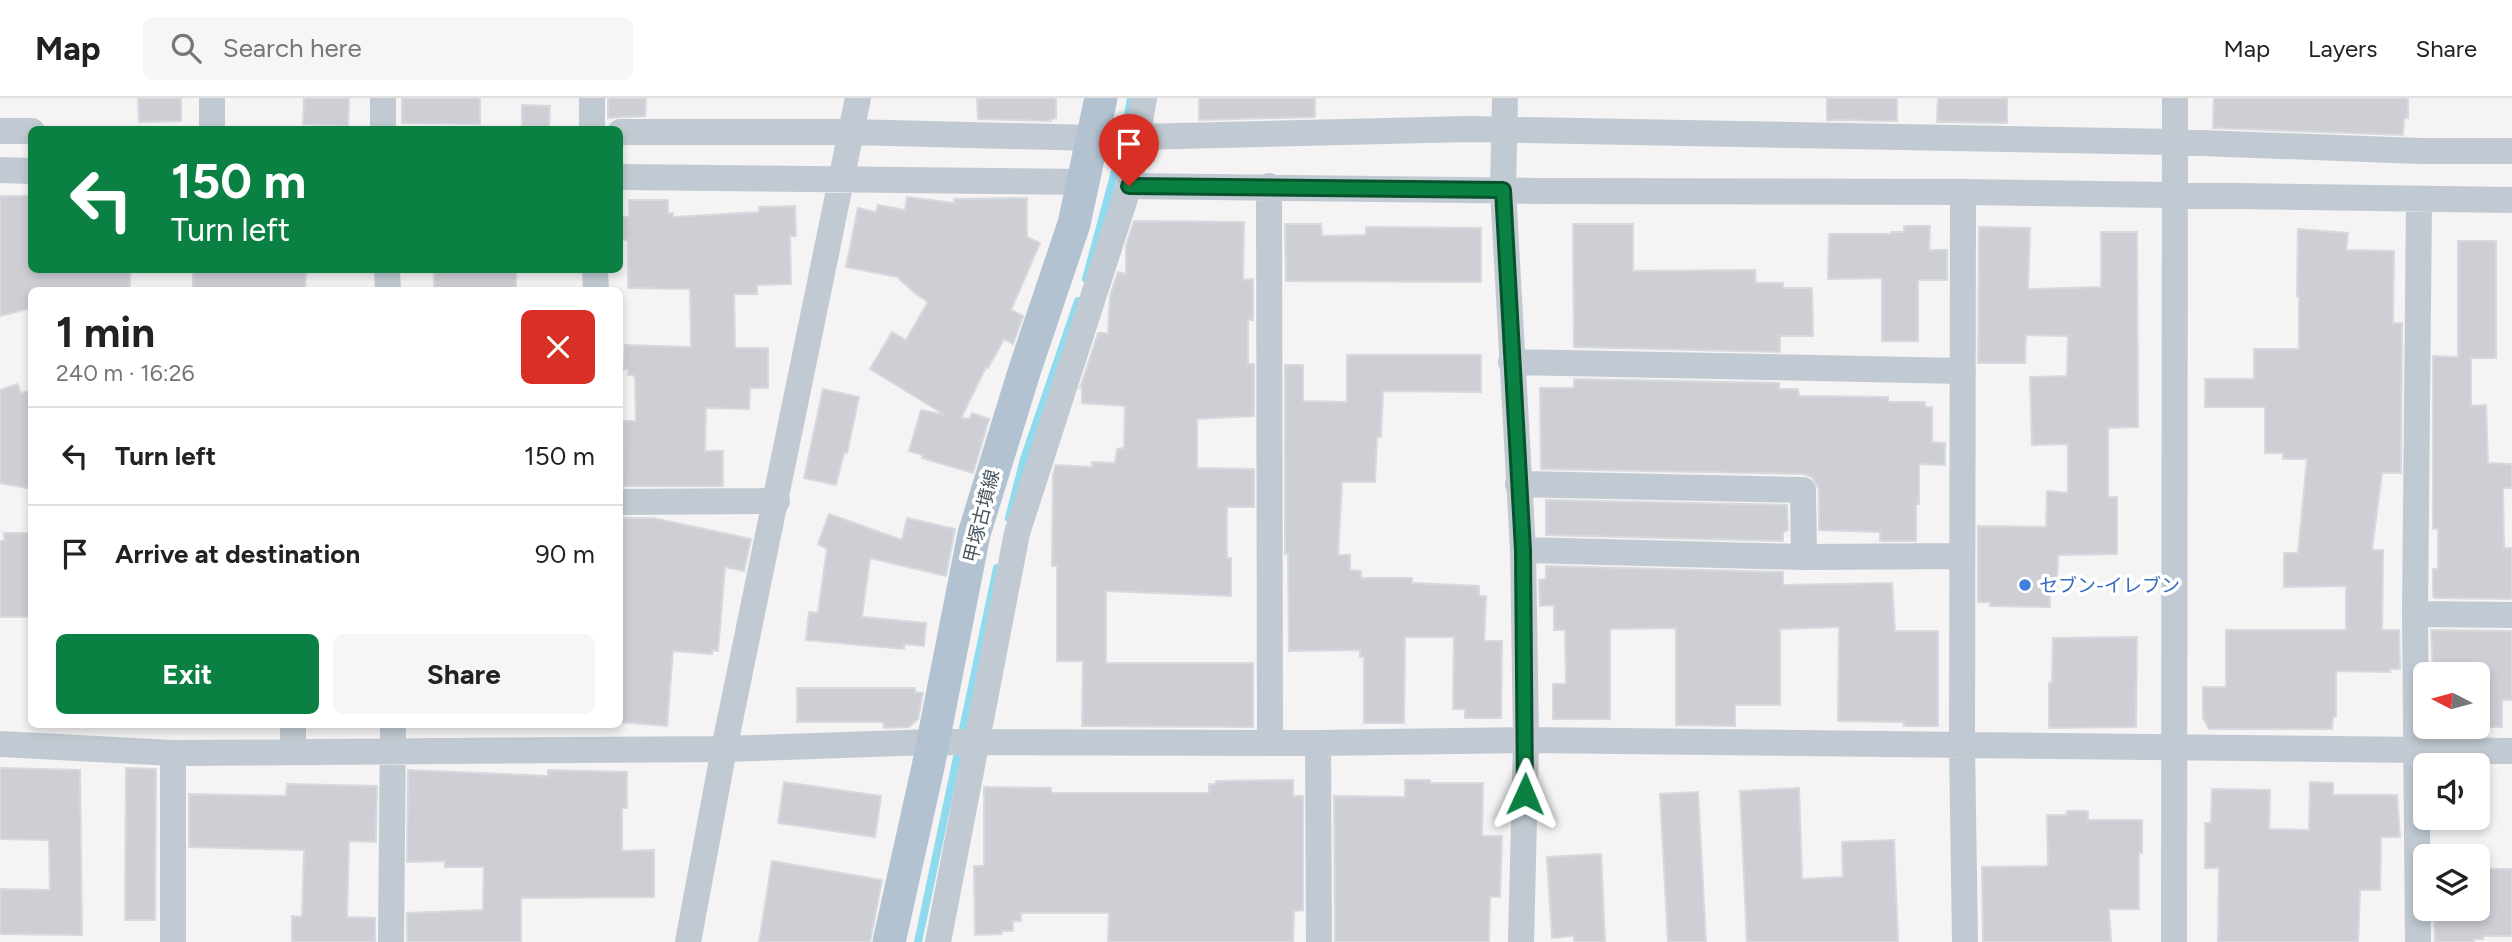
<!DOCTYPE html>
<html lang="en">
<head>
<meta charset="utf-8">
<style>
  body { margin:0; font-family:Figtree,"Noto Sans JP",sans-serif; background:#f6f6f6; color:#222; height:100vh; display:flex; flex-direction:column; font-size:26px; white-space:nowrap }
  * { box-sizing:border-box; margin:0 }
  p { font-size:23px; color:#767676 }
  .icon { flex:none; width:38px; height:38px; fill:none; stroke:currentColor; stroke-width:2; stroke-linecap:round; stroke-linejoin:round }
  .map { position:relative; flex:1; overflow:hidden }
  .panel { position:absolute; left:28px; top:189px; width:595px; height:441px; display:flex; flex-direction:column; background:#fff; border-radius:10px; box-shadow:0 4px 10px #0003 }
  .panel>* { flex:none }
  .banner { position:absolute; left:28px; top:28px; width:595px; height:147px; border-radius:10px; box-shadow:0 4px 10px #0003; background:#0b8043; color:#fff; overflow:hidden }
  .needle { width:46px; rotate:276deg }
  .controls { position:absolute; left:2413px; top:564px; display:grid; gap:14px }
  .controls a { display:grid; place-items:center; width:77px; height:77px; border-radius:10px; background:#fff; box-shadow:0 4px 10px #0003; font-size:35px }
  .pin { position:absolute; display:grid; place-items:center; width:60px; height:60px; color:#fff; margin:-72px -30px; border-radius:50% 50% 50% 0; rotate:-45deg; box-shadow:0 0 7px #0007 }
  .pin .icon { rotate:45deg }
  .me { position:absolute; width:77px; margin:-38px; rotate:1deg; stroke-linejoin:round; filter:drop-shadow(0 0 5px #0008) }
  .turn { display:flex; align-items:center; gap:24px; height:147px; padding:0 28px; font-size:32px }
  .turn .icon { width:91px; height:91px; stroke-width:2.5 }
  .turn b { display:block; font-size:49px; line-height:60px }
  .round { display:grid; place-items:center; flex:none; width:74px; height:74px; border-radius:10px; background:#f6f6f6 }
  .headline { display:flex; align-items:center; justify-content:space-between; height:119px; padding:0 28px }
  h1 { font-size:42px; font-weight:700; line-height:52px }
  .action { display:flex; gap:14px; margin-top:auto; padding:14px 28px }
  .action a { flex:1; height:80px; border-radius:10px; background:#0b8043; color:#fff; font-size:28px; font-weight:700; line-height:80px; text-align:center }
  .action a+a { background:#f6f6f6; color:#222 }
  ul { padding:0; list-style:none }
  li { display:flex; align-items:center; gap:21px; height:98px; padding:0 28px; border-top:2px solid #e0e0e0 }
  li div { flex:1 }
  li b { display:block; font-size:26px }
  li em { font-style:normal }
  header { display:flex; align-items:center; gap:42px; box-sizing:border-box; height:98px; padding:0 35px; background:#fff; border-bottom:2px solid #e0e0e0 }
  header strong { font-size:33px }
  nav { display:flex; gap:38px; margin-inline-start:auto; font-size:24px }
  .search { width:490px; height:63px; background:#f6f6f6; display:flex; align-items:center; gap:18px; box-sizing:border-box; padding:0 24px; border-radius:10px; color:#767676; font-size:26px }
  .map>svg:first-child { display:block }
</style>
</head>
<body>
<header>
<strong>Map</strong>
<div class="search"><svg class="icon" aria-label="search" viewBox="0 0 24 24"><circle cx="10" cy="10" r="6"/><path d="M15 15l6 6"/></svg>Search here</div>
<nav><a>Map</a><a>Layers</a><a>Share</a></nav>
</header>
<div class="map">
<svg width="2512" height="844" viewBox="0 0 2512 844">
  <rect width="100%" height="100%" fill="#f5f3f3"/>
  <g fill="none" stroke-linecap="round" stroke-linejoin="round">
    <path stroke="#90daee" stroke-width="8" d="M1086 181 1124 40 1131 0
      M1009 420 1024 361 1078 203
      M918 844 997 470"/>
  </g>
  <path fill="#cdcfd5" stroke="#d7d9de" stroke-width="2" d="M138 0H181V23L139 24Z
    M304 0H349L348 28 303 26Z
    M402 0H480V26L402 25Z
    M608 0H646L645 18 608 20Z
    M977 0H1056V20L1051 21V23L978 21Z
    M1199 0H1315V19L1199 22Z
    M1827 0H1897V23L1827 22Z
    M1938 0H2007V25L1937 24Z
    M2214 0H2408V20H2404L2403 37 2213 30Z
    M522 7 550 8 549 29H522Z
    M0 98H32V172H130V192H32V210L0 218Z
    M907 99 955 105 954 101 1027 100V139L1040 145 1011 212 1023 218 1013 246 1004 241 988 270 986 269 961 320 969 321 972 315 989 321 973 375 922 360 923 357 909 353 921 312 945 317 870 271 892 234 906 242 928 204 916 196 897 179 846 169 858 110 876 114 878 107 905 112Z
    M629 102H668V115H673V119L759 114V109L795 108 796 138H790L791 186 757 187V196H734L735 250H768V290H750L749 311 706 310 705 353H723V388H623L624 323H636L635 278 628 277V271H624L625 247 691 249 690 191 628 190V142H621V119H629Z
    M1134 123 1244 124 1243 182 1253 181V222H1248V266H1254V318L1197 321V370L1254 371V409H1227V460H1231V498L1106 493V565H1253V629L1082 628 1083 563H1057V468H1052L1053 376 1056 367 1092 369V364L1115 365 1117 351 1124 350 1125 308 1082 305V290H1080L1098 235H1108L1110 198 1118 174 1126 176V148Z
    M1285 126H1321L1322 138 1366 137V129L1481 130V184L1286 183Z
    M1573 126H1633V173L1755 172 1756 185H1783V190H1812L1813 238H1780V254L1574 249Z
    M1904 128H1930L1929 152H1947V182H1918V243H1882V180L1828 181 1829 136H1891V134H1904Z
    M1979 129 2030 130 2028 191 2101 189V134H2137L2138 329 2108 330V399H2117V456L2058 457 2057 489H2050V509L1990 508V504H1978V428L2046 429 2047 393 2068 395V346L2032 347 2030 279 2067 278 2068 238 2026 237 2025 265H1978Z
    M2298 131 2348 135 2346 152 2394 153 2393 225H2402L2401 375H2382L2372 452H2383L2382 532H2399L2400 571H2390V574L2336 573V619H2333L2332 631H2209L2203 620V589H2226V532H2346V488L2284 489V455H2298L2307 361H2283V355H2265V309H2205V281H2254V251H2299V198H2297Z
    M2458 143H2496V260H2471V308L2486 307 2488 365 2512 366V390H2503L2504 450H2512V501L2435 500 2433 498V471H2438V431H2433V258L2458 259Z
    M193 172H306L305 192H193Z
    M434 172H516V192H434Z
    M1347 257H1481V294L1383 293 1381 339H1377L1375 384H1342L1338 457H1350V472L1361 473V480H1412V485L1479 488V498H1486L1484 543H1502L1501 620H1465V611H1453L1454 539H1405L1404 625H1364V559H1360V552L1289 553 1288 456H1285V267H1303V303L1347 304Z
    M1574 281 1779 285V291H1798L1799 298 1888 299V304H1925V309H1932V344L1945 345V367L1919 366V406H1916V443H1880V434L1819 432V391L1812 379 1804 376 1541 371 1540 290H1574Z
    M17 286 21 295 32 292V391L0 385V292Z
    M823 291 859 299 847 355H844L836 387 804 380Z
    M1546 402 1787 407 1788 432 1783 434V443L1546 437Z
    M829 416 902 442 907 420 955 431 946 478 870 460 862 519 926 525 924 548 904 546V551L806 542 809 514 818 515 827 451 818 446Z
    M623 420H653L751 441 744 473 725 469 718 553 712 552V556L673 553 667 628 620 624V424H623Z
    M4 435H32V519H0V443H4Z
    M1546 468 1783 474V487L1892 485 1895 533H1938V628H1904V624L1838 623 1839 529 1780 531V607H1735V628L1676 627V530L1610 531V621H1553V586H1566L1565 532H1554V507L1540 508 1539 482 1546 481Z
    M2431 532 2512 533V602H2502V629H2478V576H2433Z
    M2137 539 2136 629 2049 630V585H2052L2053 540Z
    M797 590H915V594L923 595 918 621 909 629 884 630 883 624H797Z
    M0 670 80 672 82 837 0 836V791L50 792 49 742 0 741Z
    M126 670 156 671 155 822H125Z
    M408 672 548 678V672L627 674V710H622V753L654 752V799L521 800V844H407V815L483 812 484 769H445V763L407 764Z
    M1293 682V698H1303V812L1294 813 1293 844H1108L1109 815H1021V823H1013V833H1002V836L975 837 974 768H984V689L1051 690V695H1209V686H1216V683Z
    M1405 682H1430V685H1483L1482 738H1502L1500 799H1490L1489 844H1335L1334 698 1405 699Z
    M784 684 881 698 875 739 778 725Z
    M2310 684 2333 685V697H2397L2400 739H2381L2380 792H2360L2358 844H2218L2219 770H2205V725H2211L2212 691 2270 692 2269 731 2309 732Z
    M287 686 377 688 376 744 349 743 347 819 375 820V844H292V818L302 819 304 752 189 749V696L286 698Z
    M1799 690 1802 781 1843 779 1842 744 1894 742 1898 844H1747L1740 693Z
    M1698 694 1706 844H1668L1660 696Z
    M2067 713H2088V722H2142V755H2139V811H2109L2111 844H1983L1982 769 2048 768 2047 717H2067Z
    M1601 756 1605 844H1574V838L1552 840 1547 759Z
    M772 763 882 782 870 844H759Z
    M2478 771H2512V838H2483V841H2474V844H2435L2434 817 2478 816Z"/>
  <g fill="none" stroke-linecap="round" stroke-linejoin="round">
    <path stroke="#c1cad2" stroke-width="26" d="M383 0V32
      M592 0V32
      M1505 0 1503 92 1523 452 1526 642 1521 844
      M212 32V0
      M0 33H32
      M620 34H851L1093 40
      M1138 39 1469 31 2174 44 2420 53H2512
      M0 72 32 73
      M620 79 1084 84
      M1129 88 1540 93 1963 94 2512 102
      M1269 88 1270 644
      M1963 94 1962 647 1965 844
      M387 172 388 192
      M595 172 596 192
      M1511 264 1963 273
      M1518 386 1803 392 1804 459
      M620 404 777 403
      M1523 452 1804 459 1962 458
      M2415 516 2512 517
      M1318 645 1319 844
      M0 646 173 655 724 651 932 644 1318 645 1526 642 2512 653
      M293 654V626
      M173 655V844
      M391 844 393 626
      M688 844 724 651 858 0
      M938 844 1017 435 1129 88 1144 0
      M2174 844 2175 0
      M2418 844 2415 516 2419 101"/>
    <path stroke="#b3c2d1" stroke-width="33" d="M889 844 928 669 974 436 1025 271 1074 126 1101 0"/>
  </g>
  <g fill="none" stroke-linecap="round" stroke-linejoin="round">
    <defs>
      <path id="route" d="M1129 88 1503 92 1523 452 1525 696"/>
    </defs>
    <use href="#route" stroke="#07532c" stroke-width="18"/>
    <use href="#route" stroke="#0b8043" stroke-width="12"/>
  </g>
  <circle fill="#3f7fe0" stroke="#fff" stroke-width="2.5" cx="2025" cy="487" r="7"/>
  <g text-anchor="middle" stroke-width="7" stroke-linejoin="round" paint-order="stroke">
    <g font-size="19" fill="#4a5661" stroke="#fff">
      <text transform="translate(981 418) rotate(-76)" y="7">甲塚古墳線</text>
    </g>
    <g font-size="19" fill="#366cbe" stroke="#fff" text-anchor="start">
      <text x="2039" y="494">セブン-イレブン</text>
    </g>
  </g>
</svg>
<div class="controls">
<a><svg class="needle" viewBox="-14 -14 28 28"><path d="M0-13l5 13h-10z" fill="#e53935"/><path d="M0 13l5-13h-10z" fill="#767676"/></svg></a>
<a><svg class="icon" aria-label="sound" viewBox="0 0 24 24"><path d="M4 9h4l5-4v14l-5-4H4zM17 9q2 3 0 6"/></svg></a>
<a><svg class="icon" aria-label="layers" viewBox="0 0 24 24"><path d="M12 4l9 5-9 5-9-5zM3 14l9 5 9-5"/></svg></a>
</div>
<div class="pin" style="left:1129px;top:88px;background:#d93025"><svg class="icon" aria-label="arrive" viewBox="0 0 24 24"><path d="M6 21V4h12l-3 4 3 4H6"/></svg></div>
<svg class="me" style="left:1525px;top:696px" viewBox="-20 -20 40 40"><path d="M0-17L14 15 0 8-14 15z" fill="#0b8043" stroke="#fff" stroke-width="4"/></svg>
<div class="banner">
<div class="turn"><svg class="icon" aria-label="left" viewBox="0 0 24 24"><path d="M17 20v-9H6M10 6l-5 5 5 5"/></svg><div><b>150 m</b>Turn left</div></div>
</div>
<section class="panel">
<div class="headline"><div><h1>1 min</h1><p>240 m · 16:26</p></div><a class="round" style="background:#d93025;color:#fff"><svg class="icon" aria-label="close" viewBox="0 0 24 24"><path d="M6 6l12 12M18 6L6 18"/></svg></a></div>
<ul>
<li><svg class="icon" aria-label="left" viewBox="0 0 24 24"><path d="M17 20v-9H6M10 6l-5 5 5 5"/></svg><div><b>Turn left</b></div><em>150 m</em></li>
<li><svg class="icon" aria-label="arrive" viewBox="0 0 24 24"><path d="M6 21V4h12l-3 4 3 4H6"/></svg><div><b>Arrive at destination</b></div><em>90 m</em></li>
</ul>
<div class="action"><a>Exit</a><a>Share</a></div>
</section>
</div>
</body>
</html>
